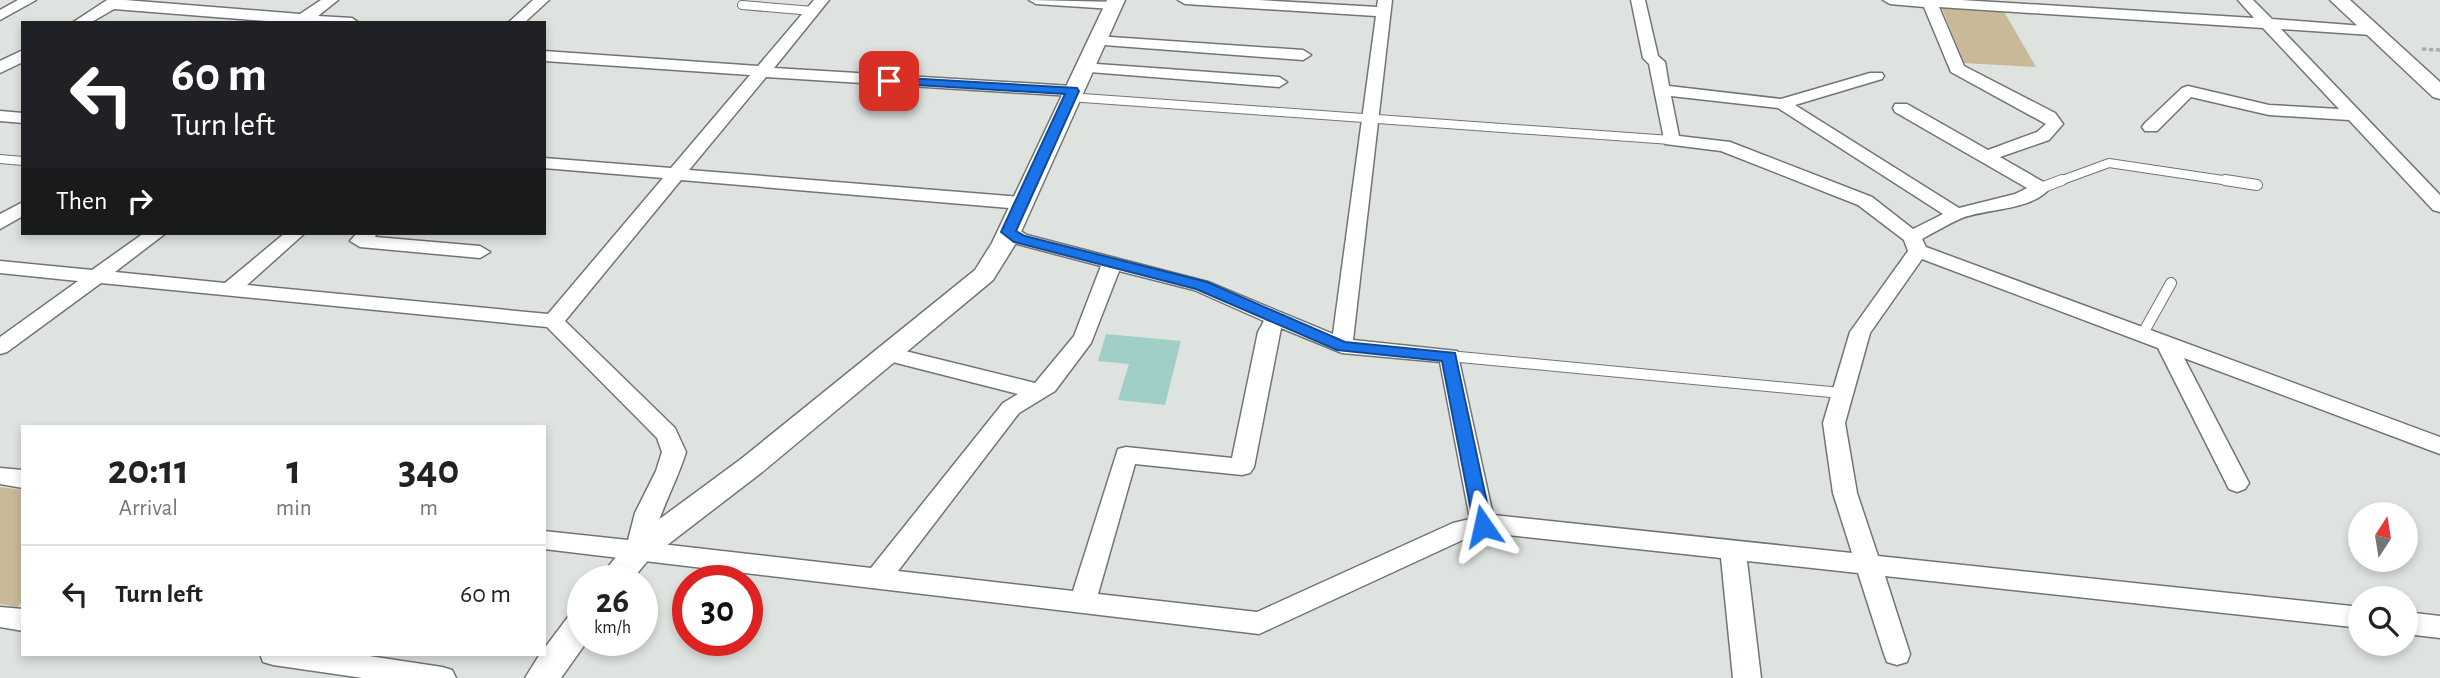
<!DOCTYPE html>
<html lang="en">
<head>
<meta charset="utf-8">
<style>
  body { margin:0; font-family:"Alegreya Sans",sans-serif; background:#f6f6f6; color:#222; height:100vh; display:flex; flex-direction:column; font-size:26px; white-space:nowrap }
  * { box-sizing:border-box; margin:0 }
  p { font-size:23px; color:#767676 }
  .icon { flex:none; width:38px; height:38px; fill:none; stroke:currentColor; stroke-width:2; stroke-linecap:round; stroke-linejoin:round }
  .map { position:relative; flex:1; overflow:hidden }
  .sheet { position:absolute; left:21px; top:425px; width:525px; height:231px; display:flex; flex-direction:column; background:#fff; border-radius:0px; box-shadow:0 4px 10px #0003 }
  .sheet>* { flex:none }
  .top-card { position:absolute; left:21px; top:21px; width:525px; height:214px; border-radius:0px; box-shadow:0 4px 10px #0003; background:#202124; color:#fff; overflow:hidden }
  .needle { width:46px; rotate:12deg }
  .fabs { position:absolute; left:2348px; top:502px; display:grid; gap:14px }
  .fabs a { display:grid; place-items:center; width:70px; height:70px; border-radius:50%; background:#fff; box-shadow:0 4px 10px #0003; font-size:35px }
  .speed { position:absolute; left:567px; top:565px; display:flex; gap:14px; font-size:35px; font-weight:700; text-align:center }
  .speed>* { display:grid; place-content:center; width:91px; height:91px; border-radius:50%; background:#fff; box-shadow:0 4px 10px #0003; line-height:1 }
  .speed small { font-size:18px; font-weight:400 }
  .speed .limit { border:10px solid #d22; background:#fff; color:#111 }
  .pin { position:absolute; display:grid; place-items:center; width:60px; height:60px; color:#fff; margin:-30px; border-radius:14px; box-shadow:0 4px 10px #0006 }
  .me { position:absolute; width:77px; margin:-38px; rotate:349deg; stroke-linejoin:round; filter:drop-shadow(0 0 5px #0008) }
  .turn { display:flex; align-items:center; gap:24px; height:147px; padding:0 35px; font-size:32px }
  .turn .icon { width:91px; height:91px; stroke-width:2.5 }
  .turn b { display:block; font-size:49px; line-height:60px }
  .then { display:flex; align-items:center; height:66px; padding:0 35px; background:#0003; gap:14px; font-size:26px }
  .eta { display:flex; justify-content:space-evenly; align-items:center; height:119px; text-align:center }
  .eta b { font-size:42px; font-weight:700; line-height:49px }
  ul { padding:0; list-style:none }
  li { display:flex; align-items:center; gap:21px; height:98px; padding:0 35px; border-top:2px solid #e0e0e0 }
  li div { flex:1 }
  li b { display:block; font-size:26px }
  li em { font-style:normal }
  .map>svg:first-child { display:block }
</style>
</head>
<body>
<div class="map">
<svg width="2440" height="678" viewBox="0 0 2440 678">
  <rect width="100%" height="100%" fill="#dfe3e0"/>
  <path fill="#c8ba98" d="M1941 6 2003 10 2036 67 1964 63Z
    M0 487 23 490V601L17 607 0 604Z"/>
  <path fill="#9fcfc6" d="M1106 334 1181 341 1165 405 1118 400 1129 364 1098 361Z"/>
  <g fill="none" stroke-linecap="round" stroke-linejoin="round">
    <defs>
      <path id="service-far1" d="M742 5 813 11
        M1069 97 1671 140
        M0 159 23 161
        M2057 182 2109 163 2236 182"/>
      <path id="service" d="M2225 180 2257 185
        M2041 188 2062 180
        M2142 335 2171 283
        M1449 356 1841 393"/>
      <path id="minor" d="M18 0H36L0 20V10Z
        M125 0 300 14 321 0H338L318 16 352 18 359 23H291L114 9 90 23H72L107 0Z
        M533 0H549L524 23H508Z
        M814 0H829L774 68 1072 86 1080 91 1072 96 766 77 689 170 1021 197 1030 203 1021 209 681 180 565 321 675 428 686 452C676 484 660 510 652 543L871 568 1003 403 1018 394 881 359 878 354 881 349 889 347 1035 383 1074 336 1101 266 1013 243 998 232 1001 228H1015L1027 235 1208 282 1333 334 1376 16 1185 4 1178 0H1258L1377 7 1378 0H1392L1353 340 1457 351 1493 515 1852 553 1833 493 1823 423 1850 332 1908 251 1904 240 1858 205 1721 151 1665 144 1649 64 1643 58 1631 0H1645L1658 56 1665 62 1669 86 1781 99 1870 73H1882L1884 76 1882 79 1795 105 1959 208 2015 194 2027 188 1895 112 1893 108 1895 104H1907L1988 150 2037 132 2046 124 1951 72 1924 7 1890 4 1883 0H1961L2254 18 2238 0H2253L2272 19 2376 27 2379 30 2371 35 2281 29 2440 195V212L2433 210 2349 120 2269 115 2191 97 2157 131H2145L2142 127 2145 123 2182 88 2188 86 2269 105 2339 109 2263 28 1939 7 1964 66 2055 113 2063 124 2049 140 2000 157 2047 184 2050 188C2031 211 1988 208 1962 218 1948 224 1935 232 1922 239L1926 247 2440 437V454L2184 358 2249 483 2245 489 2237 492 2229 489 2158 348 1922 259 1870 333 1845 423 1857 493 1878 556 2361 607V628L1885 576 1910 654 1907 662 1897 665 1887 662 1884 654 1858 573 1747 561 1761 678H1733L1721 558 1490 533 1467 538 1259 634 544 549V531L628 540 635 513 656 471 662 452 657 438 547 327 101 283 7 352 0 354V337L78 281 0 273V261L92 270 144 233H166L115 272 225 283 285 233H305L247 285 548 314 663 178 544 168V158L671 168 750 75 544 61V51L758 66ZM1671 96 1778 108 1943 214 1913 229 1872 197 1730 142 1679 136ZM1119 271 1194 290 1264 321 1258 332 1232 458 1126 447 1118 449 1073 591 898 571 1019 413 1055 391 1091 343ZM1281 328 1342 353 1440 362 1470 519 1453 523 1257 612 1098 594 1135 464 1242 475 1250 473 1254 467Z
        M1029 0 1118 2 1120 5 1113 9 1036 4Z
        M1096 36 1303 50 1311 55 1303 60 1091 44 1088 41 1091 38Z
        M23 50V62L0 73V61Z
        M1083 63 1279 77 1287 82 1279 87 1077 71 1075 68 1077 65Z
        M0 111 23 113V123L0 121Z
        M23 202V216L0 229V214Z
        M357 233H377L375 237 480 246 490 252 480 258 360 247 350 241Z
        M0 468 23 470V488L0 484Z
        M0 607 23 609V631L0 627Z
        M2406 612 2440 616V638L2406 634Z
        M260 654H356L442 667 452 670 456 678H363L273 665 263 662Z"/>
      <path id="tertiary" d="M1107 0H1125L1016 243 993 280 761 473 649 559 631 581H597L627 543 741 459 975 270 992 243Z
        M2330 0H2350L2440 82V99L2433 97Z
        M583 609V640H588L561 678H525L540 654H544V649L571 613Z"/>
    </defs>
    <use href="#service-far1" stroke="#727572" stroke-width="10"/>
    <use href="#service" stroke="#727572" stroke-width="12"/>
    <use href="#minor" stroke="#727572" stroke-width="3"/>
    <use href="#tertiary" stroke="#727572" stroke-width="3"/>
    <path stroke="#aaaeab" stroke-width="3.5" stroke-dasharray="4.5 2.5" stroke-linecap="butt" d="M2422 49 2440 50"/>
    <use href="#service-far1" stroke="#fff" stroke-width="8"/>
    <use href="#service" stroke="#fff" stroke-width="10"/>
    <use href="#minor" fill="#fff" fill-rule="evenodd"/>
    <use href="#tertiary" fill="#fff" fill-rule="evenodd"/>
  </g>
  <path fill="#1a73e8" stroke="#114b97" stroke-width="2" d="M889 77 1077 88 1079 91 1016 231 1025 236 1207 282 1345 342 1455 353 1492 526 1490 530H1476L1474 526 1442 361 1337 350 1196 289 1014 242 1001 232 1065 94 885 83V78Z"/>
</svg>
<div class="fabs">
<a><svg class="needle" viewBox="-14 -14 28 28"><path d="M0-13l5 13h-10z" fill="#e53935"/><path d="M0 13l5-13h-10z" fill="#767676"/></svg></a>
<a><svg class="icon" aria-label="search" viewBox="0 0 24 24"><circle cx="10" cy="10" r="6"/><path d="M15 15l6 6"/></svg></a>
</div>
<div class="speed"><div>26<small>km/h</small></div><div class="limit">30</div></div>
<div class="pin" style="left:889px;top:81px;background:#d93025"><svg class="icon" aria-label="arrive" viewBox="0 0 24 24"><path d="M6 21V4h12l-3 4 3 4H6"/></svg></div>
<svg class="me" style="left:1483px;top:526px" viewBox="-20 -20 40 40"><path d="M0-17L14 15 0 8-14 15z" fill="#1a73e8" stroke="#fff" stroke-width="4"/></svg>
<div class="top-card">
<div class="turn"><svg class="icon" aria-label="left" viewBox="0 0 24 24"><path d="M17 20v-9H6M10 6l-5 5 5 5"/></svg><div><b>60 m</b>Turn left</div></div>
<div class="then">Then<svg class="icon" aria-label="right" viewBox="0 0 24 24"><path d="M7 20v-9h11M14 6l5 5-5 5"/></svg></div>
</div>
<section class="sheet">
<div class="eta">
<div><b>20:11</b><p>Arrival</p></div>
<div><b>1</b><p>min</p></div>
<div><b>340</b><p>m</p></div>
</div>
<ul>
<li><svg class="icon" aria-label="left" viewBox="0 0 24 24"><path d="M17 20v-9H6M10 6l-5 5 5 5"/></svg><div><b>Turn left</b></div><em>60 m</em></li>
</ul>
</section>
</div>
</body>
</html>
